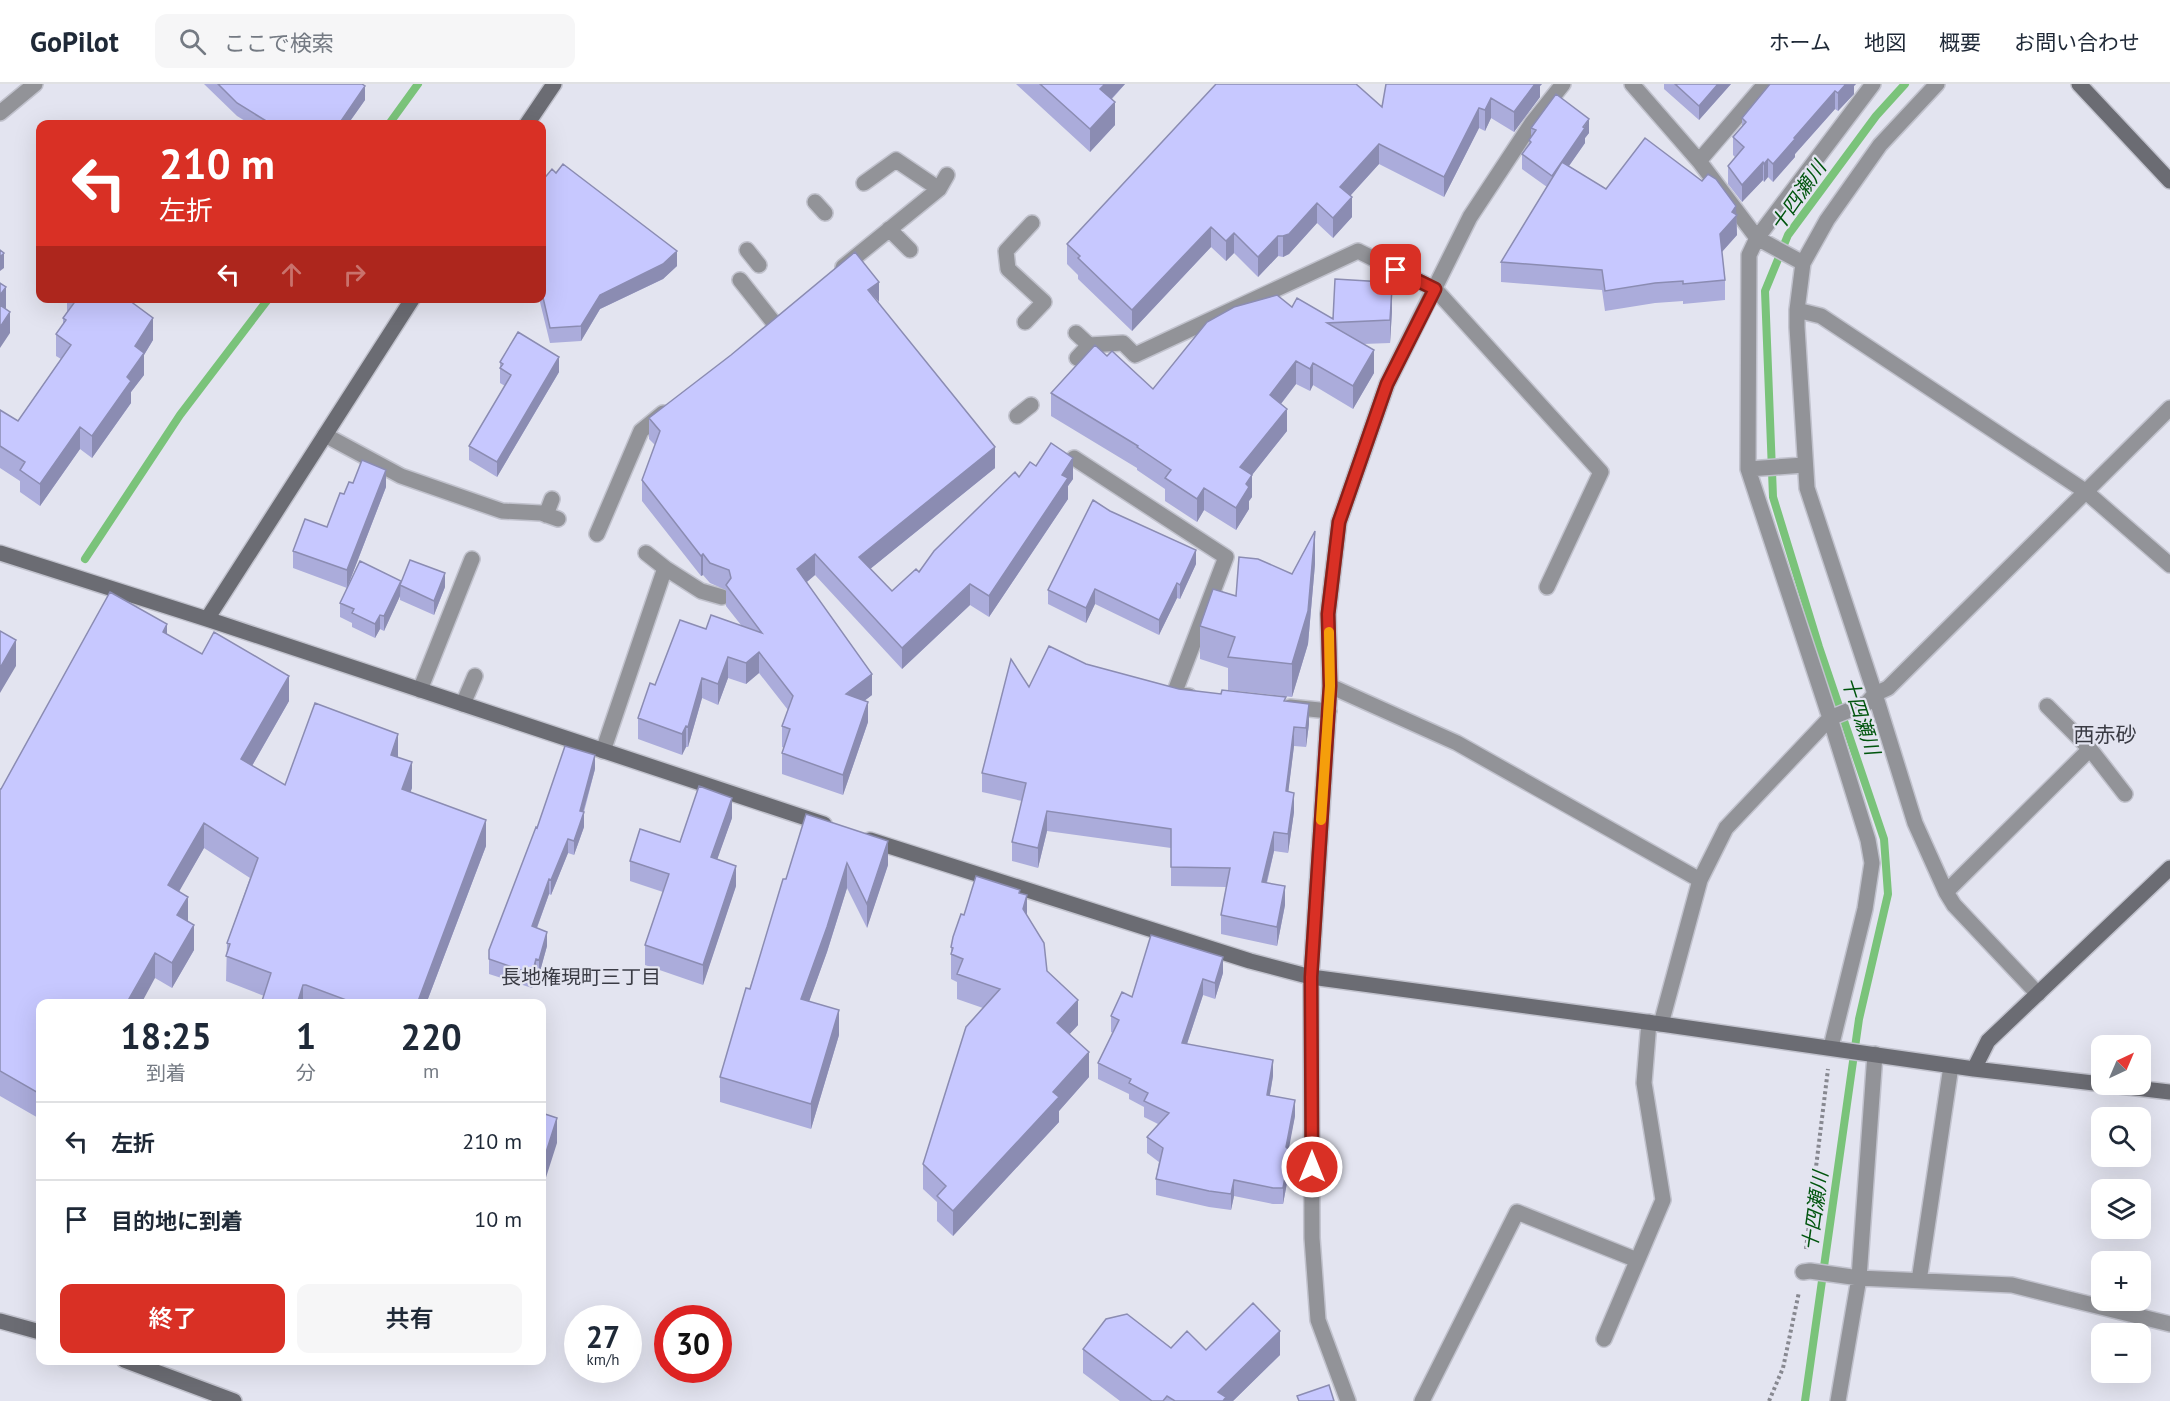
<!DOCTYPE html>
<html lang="ja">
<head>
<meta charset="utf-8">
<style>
  body { margin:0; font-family:"PT Sans","Noto Sans JP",sans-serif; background:#f6f6f7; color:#1f2937; height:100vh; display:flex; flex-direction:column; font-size:22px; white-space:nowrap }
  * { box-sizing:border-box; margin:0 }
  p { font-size:20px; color:#747a83 }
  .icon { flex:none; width:33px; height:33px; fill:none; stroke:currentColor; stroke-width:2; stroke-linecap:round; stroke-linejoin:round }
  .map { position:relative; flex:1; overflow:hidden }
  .details { position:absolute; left:36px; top:915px; width:510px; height:366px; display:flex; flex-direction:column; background:#fff; border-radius:12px; box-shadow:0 6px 24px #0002 }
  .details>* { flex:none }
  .banner { position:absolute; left:36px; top:36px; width:510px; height:183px; border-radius:12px; box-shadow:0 6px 24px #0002; background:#d93025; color:#fff; overflow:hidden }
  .needle { width:39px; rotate:44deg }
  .buttons { position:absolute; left:2091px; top:951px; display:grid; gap:12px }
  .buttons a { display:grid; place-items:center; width:60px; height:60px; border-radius:12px; background:#fff; box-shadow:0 6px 24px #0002; font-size:30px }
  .speed { position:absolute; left:564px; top:1221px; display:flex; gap:12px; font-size:30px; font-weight:700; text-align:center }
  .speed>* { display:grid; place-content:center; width:78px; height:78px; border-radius:50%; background:#fff; box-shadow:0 6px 24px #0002; line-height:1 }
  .speed small { font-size:15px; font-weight:400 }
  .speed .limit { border:9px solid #d22; background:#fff; color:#111 }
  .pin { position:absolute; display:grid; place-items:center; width:51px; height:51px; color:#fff; margin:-26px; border-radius:12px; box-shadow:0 3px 9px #0006 }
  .me { position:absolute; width:66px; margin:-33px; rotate:0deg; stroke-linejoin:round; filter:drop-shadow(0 0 4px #0008) }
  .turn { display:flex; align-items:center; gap:21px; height:126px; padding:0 24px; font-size:27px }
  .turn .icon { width:78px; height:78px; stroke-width:2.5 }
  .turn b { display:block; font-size:42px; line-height:51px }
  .lanes { display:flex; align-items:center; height:57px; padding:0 24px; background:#0003; justify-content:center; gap:30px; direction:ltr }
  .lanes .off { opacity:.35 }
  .eta { display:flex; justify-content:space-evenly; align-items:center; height:102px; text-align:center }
  .eta b { font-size:36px; font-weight:600; line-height:42px }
  .action { display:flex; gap:12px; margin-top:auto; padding:12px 24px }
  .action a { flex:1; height:69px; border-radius:12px; background:#d93025; color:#fff; font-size:24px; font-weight:600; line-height:69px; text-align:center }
  .action a+a { background:#f6f6f7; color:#1f2937 }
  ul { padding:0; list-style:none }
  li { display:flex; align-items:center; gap:18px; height:78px; padding:0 24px; border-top:2px solid #e0e1e3 }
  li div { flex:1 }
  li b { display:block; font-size:22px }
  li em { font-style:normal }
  header { display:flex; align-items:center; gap:36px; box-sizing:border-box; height:84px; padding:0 30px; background:#fff; border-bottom:2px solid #e0e1e3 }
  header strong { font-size:28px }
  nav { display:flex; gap:33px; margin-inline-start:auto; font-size:21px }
  .search { width:420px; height:54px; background:#f6f6f7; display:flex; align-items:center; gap:15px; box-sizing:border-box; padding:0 21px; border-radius:12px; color:#747a83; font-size:22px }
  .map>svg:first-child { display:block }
</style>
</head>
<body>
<header>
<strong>GoPilot</strong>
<div class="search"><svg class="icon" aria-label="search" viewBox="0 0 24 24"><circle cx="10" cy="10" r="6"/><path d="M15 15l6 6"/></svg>ここで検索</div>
<nav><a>ホーム</a><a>地図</a><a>概要</a><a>お問い合わせ</a></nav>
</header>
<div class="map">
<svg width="2170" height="1317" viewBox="0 0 2170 1317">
  <rect width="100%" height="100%" fill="#e3e4f0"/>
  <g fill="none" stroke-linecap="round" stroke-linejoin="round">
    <path stroke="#7ac37a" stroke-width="8" d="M389 40 418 0
      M85 475 180 331 269 214
      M1805 1317 1859 935 1888 810 1884 755 1819 563 1773 413 1765 207 1788 151 1876 32 1905 0"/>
    <defs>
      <path id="lane" d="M864 99 896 76 939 105
        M815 118 825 129
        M889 145 910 166
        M747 166 759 181
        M843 183 939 105 947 91
        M740 196 774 239
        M1025 238 1044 218 1008 185 1006 167 1032 139
        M1076 249 1089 261 1123 259 1135 271 1358 167 1435 205
        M1077 274 1089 261
        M1017 332 1031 321
        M325 351 401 392 502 427 541 429 558 435
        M546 431 552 415
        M597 450 641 347 663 329
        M665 484 701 507 722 513
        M420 606 472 475
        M463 620 475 592
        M603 667 665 484 646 469"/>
      <path id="street" d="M1632 0 1699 77 1757 154 1803 179
        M1937 0 1880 61 1827 136 1803 179 1797 226V243L1807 404 1875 610 1915 739 1946 808 1954 821 2038 910
        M0 29 35 0
        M1699 77 1765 0
        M1435 205 1601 388 1547 503
        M1797 226 1821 232 2085 407 2170 481
        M1074 374 1226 473 1174 610 1189 612
        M1748 385 1804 381
        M1330 602 1457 659 1700 796 1661 940
        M2047 622 2090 665
        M1290 623 1329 627
        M1700 796 1726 744 1830 634 1867 619 1875 610 1888 604 2170 324
        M1946 808 2090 665 2125 710
        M1831 963 1865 825 1872 779 1868 756 1830 634 1748 385 1749 171 1757 154 1873 0
        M1803 1188 1810 1187 1859 1194 2012 1201 2170 1240
        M1919 1197 1951 982
        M1604 1255 1663 1116 1644 999 1649 938
        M1348 1317 1318 1236 1312 1154 1311 893 1330 602 1328 530 1339 438 1387 300 1470 133 1532 39 1563 0
        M1422 1317 1517 1128 1637 1176
        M1838 1317 1859 1194 1875 970"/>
      <path id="secondary" d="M2079 0 2170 97
        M527 40 554 0
        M0 469 207 535 824 740
        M207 535 413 214
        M870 756 1250 877 1311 893 1661 940 1974 985 2170 1008
        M1974 985 1988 957 2170 784
        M0 1237 40 1248
        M124 1276 234 1317"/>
    </defs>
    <use href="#lane" stroke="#c1c2cd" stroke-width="18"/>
    <use href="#street" stroke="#c1c2cd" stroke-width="18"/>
    <use href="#secondary" stroke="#c1c2cd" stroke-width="18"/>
    <path stroke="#878890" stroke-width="4" stroke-dasharray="3 3" stroke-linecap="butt" d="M1806 1165 1828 985
      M1769 1317 1783 1284 1799 1208"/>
    <use href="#lane" stroke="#929398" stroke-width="15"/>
    <use href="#street" stroke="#929398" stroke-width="15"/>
    <use href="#secondary" stroke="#6b6c73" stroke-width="15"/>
  </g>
  <path fill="#abacdb" d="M204 0H362L365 16 348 40H250L237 32Z
    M1016 0H1125L1112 15 1115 41 1090 68Z
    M1386 0H1542L1540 2V13L1514 48 1491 34 1485 47 1479 44 1444 113 1379 80 1350 112 1352 133 1333 154 1317 139 1289 170 1283 173 1278 172 1258 193 1234 169 1226 177 1211 163 1132 247 1078 195V191L1067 180V160L1382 23Z
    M1664 0H1731L1699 36 1664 5Z
    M1770 0H1856L1854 2V10L1838 27 1835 25 1795 70V73L1773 98 1768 93 1764 98 1763 96 1742 118 1728 100V82L1736 74 1733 71V53L1742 43V34Z
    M1531 44 1589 49 1585 54V59L1569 82 1606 105 1736 131 1737 151 1722 168 1725 196V216L1683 220V217L1655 219 1605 227 1602 206 1501 198V178L1547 103 1522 85V70L1529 61V56L1531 53Z
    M542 97 677 182 663 195 600 225 581 257 550 259 539 214H542Z
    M1384 204 1392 227 1390 259 1363 260 1374 289 1353 325 1313 301 1310 307 1296 300 1281 320 1287 347 1252 391V413L1249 417V425L1236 446 1204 426 1197 438 1165 417V405L1137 386V384L1051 332V309L1107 272 1153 305 1292 223 1333 235Z
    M67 214 153 256 144 271V291L131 308V319L92 374 80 365 40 422 20 408V397L0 384V326L18 337 61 275 56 272V250L63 240V234L67 228Z
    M878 219 995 384 870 485 892 507 919 488 1019 393 1036 382 1073 395 1068 402V415L989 533 970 521 902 585 815 491 807 498 872 611 865 616 868 638 843 711 782 690V669L784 664 782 663V642L788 626 759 589 746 600 728 594 718 621 702 614 688 663H686L682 671 638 655V634L655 601 706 545 741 541 726 522V506L710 499 703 491 701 492 642 417V396L655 361 649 355V334Z
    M500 278 559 288 497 393 469 376V362L505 302 500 299Z
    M353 399 386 403 347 504 293 484V467L327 443 344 410Z
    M1196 480 1180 515 1177 514 1159 551 1095 520 1086 539 1048 520V506Z
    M1315 480 1308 560 1292 613 1228 606V584L1200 575V542L1236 512Z
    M401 499 445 503 434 531 400 516V512L384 547 380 545 375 554 352 543V539L340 533V519Z
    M167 551 289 617 252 682 285 701 398 673 412 704 410 708 486 762 426 920H261L264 912 226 897 227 859 250 794 204 764 178 808 188 838 194 866 172 904 155 894 40 920V1035L0 1012V705H1Z
    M1086 580 1179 605 1286 618 1309 640 1306 663 1294 662 1288 708 1294 728 1288 769 1274 767 1267 799 1285 821 1277 862 1221 850V831L1226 803 1171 802V764L1047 747 1038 784 1012 777V758L1022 717 982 708V689L1029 603Z
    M595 685 584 728V743L574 771 568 769 551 811 549 810 537 844 547 862 539 891 536 890 532 904 489 890V866L537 744Z
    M806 730 888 781 867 844 847 804 827 868 809 917 839 951 811 1045 720 1018V993L786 795Z
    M732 734 717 775 736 802 703 901 645 881V861L663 808 630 797V777L680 758Z
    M1020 809 1027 833 1047 887 1078 941 1069 950 1089 993 1059 1027V1038L953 1152 937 1137V1118L923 1105V1080L983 924 957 915V898L951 895V863L964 831Z
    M1223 889 1215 915 1203 911 1187 960 1273 992 1270 1011 1295 1032 1288 1065 1290 1083 1283 1120H1273L1234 1112 1231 1126 1209 1123 1156 1111V1095L1159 1078 1147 1069V1053L1158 1040 1144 1033V1023L1129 1015V1010L1098 995V979L1113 949 1111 948V932L1132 913Z
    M1171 1264 1206 1266 1280 1271 1233 1317H1120L1083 1289V1265Z"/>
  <path fill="#8b8cb2" d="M1105 0H1125L1100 27V5Z
    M1534 0H1542L1540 2V13L1514 48V28Z
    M1718 0H1731L1699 36V22Z
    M1846 0H1856L1854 2V10L1838 27V9Z
    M365 2V16L348 40H339Z
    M1835 7V25L1795 70V73L1773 98V80L1794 54Z
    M1491 14V34L1485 47V26Z
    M1115 18V41L1090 68V45Z
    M1479 24V44L1444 113V93Z
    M1589 35V49L1585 54V59L1552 106V92Z
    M1379 60V80L1340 123V103Z
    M1768 75V93L1764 98V80Z
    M1763 78V96L1742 118V101Z
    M1352 113V133L1333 154V134Z
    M1317 119V139L1289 170 1283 173V152Z
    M1736 122 1737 151 1720 170V150Z
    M1211 143V163L1132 247V226Z
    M1234 149V169L1226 177V157Z
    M1278 152V172L1258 193V173Z
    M677 167V182L663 195 600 225 581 257V242L600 211Z
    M4 169V184L0 187V173Z
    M879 198V218L868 206Z
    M6 203V224L0 233V211Z
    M1392 204V227L1390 259V236Z
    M10 228V249L0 264V243Z
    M153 234V256L144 271V291L131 308V319L92 374V352L127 293 135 262Z
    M1374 266V289L1353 325V302Z
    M559 273V288L497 393V378Z
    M1296 277V300L1270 334V311Z
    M1313 279V301L1310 307V285Z
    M1287 325V347L1252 391V413L1249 417V425L1236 446V424L1240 383Z
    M80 343V365L40 422V400Z
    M995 363V384L859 494V473Z
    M1073 374V395L1068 402V415L989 533V512L1062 391Z
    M386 386V403L347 504V486Z
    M1204 404V426L1197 438V415Z
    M1315 447V480L1308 560 1292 613V580Z
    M1196 466V480L1180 515V501Z
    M703 470V491L701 492V472Z
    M815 470V491L797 506V485Z
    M445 489V503L434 531V517Z
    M401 497 400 512 384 547V532Z
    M1177 499V514L1159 551V536Z
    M970 500V521L902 585V564Z
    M1095 505V520L1086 539V524Z
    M380 531V545L375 554V540Z
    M167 540V566L163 548Z
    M16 556V582L0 609V584Z
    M759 568V589L746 600V579Z
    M728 573V594L718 621V600Z
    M872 590V611L846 631V610Z
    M289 592V617L241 701V675Z
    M702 594V614L688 663V643Z
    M868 618V638L843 711V691Z
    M1309 620V640L1306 663V644Z
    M686 642V663L682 671V650Z
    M1294 643V662L1286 727V707Z
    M398 650V675L391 671Z
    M595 671V685L582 732 584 728V743L574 771V757L580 727Z
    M412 678V704L402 731V705Z
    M1294 709V728L1288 769V750Z
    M732 714V734L711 793V773Z
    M1047 727V747L1038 784V764Z
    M486 736V762L426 920H417Z
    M204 739V764L168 827V801Z
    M1274 748V767L1262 817V798Z
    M568 755V769L551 811V796Z
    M888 757V781L867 844V820Z
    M847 779V804L827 868 801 940V915Z
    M736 782V802L703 901V881Z
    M549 795V810L532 857V842Z
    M1285 802V821L1277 862V843Z
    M1027 811V836L1023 825Z
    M188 813V838L177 831Z
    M194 841V866L172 904V879Z
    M547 848V862L539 891V876Z
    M155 869V894L141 920H126Z
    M1223 873V889L1215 915V899Z
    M536 875V890L532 904V890Z
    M1203 895V911L1182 975V959Z
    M303 901V920H297Z
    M1078 916V941L1057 964V939Z
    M839 926V951L811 1045V1020Z
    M1089 968V993L1059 1027V1038L953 1152V1127L1053 1008Z
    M1273 976V992L1267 1027V1011Z
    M1295 1016V1032L1286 1080V1063Z
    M557 1034V1059L542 1106V1081Z
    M1290 1067V1083L1283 1120V1104Z
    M1234 1096V1112L1231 1126V1110Z
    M1280 1247V1271L1233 1317H1218V1308Z"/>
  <path fill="#c7c8ff" stroke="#8b8cb2" stroke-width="1.5" d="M218 0H362L365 2 339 40H271L237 19Z
    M1040 0H1105L1100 5 1115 18 1090 45Z
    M1216 0H1356L1382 23 1386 0H1535L1514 28 1491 14 1485 26 1479 24 1444 93 1379 60 1340 103 1352 113 1333 134 1317 119 1289 150 1283 152H1278L1258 173 1234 149 1226 157 1211 143 1132 226 1078 174 1080 172 1067 160Z
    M1675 0H1718L1699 22Z
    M1770 0H1846L1838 9 1835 7 1794 54 1795 55 1773 80 1768 75 1764 80 1763 78 1742 101 1728 82 1744 63 1733 53 1746 38 1742 34Z
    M1556 10 1589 35 1583 43 1585 44 1552 92 1522 70 1531 58 1529 56 1536 46 1531 44Z
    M1645 54 1702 97 1708 90 1716 95 1736 122 1732 128 1737 131 1720 150 1725 196 1683 200V197L1655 199 1605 207 1602 186 1501 178 1562 78 1606 105Z
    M563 80 677 167 663 180 600 211 581 242 550 244 542 209V97L552 85 556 89Z
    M0 166 4 169 0 173Z
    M855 168 879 198 868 206 995 363 859 473 892 507 916 485 919 488 934 467 1015 388 1019 393 1030 378 1036 382 1051 359 1073 374 1062 391 1068 394 989 512 970 500 902 564 815 470 797 485 872 590 846 610 868 618 843 691 782 669 790 645 782 642 793 612 759 568 746 579 728 573 718 600 702 594 688 643 686 642 682 650 638 634 650 599 655 601 680 536 706 545 711 531 762 549 726 501 731 494 729 486 710 479 703 470 701 472 642 396 660 347 649 334 731 271Z
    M1335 195 1384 198 1383 204H1392L1390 236 1327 239 1374 266 1353 302 1313 279 1310 285 1296 277 1270 311 1287 325 1240 383 1252 391 1246 400 1249 403 1236 424 1204 404 1197 415 1165 394 1171 386 1137 363 1138 362 1051 309 1095 261 1107 272 1112 267 1153 305 1207 238 1234 223 1277 211 1292 223 1297 214 1333 235Z
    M0 199 6 203 0 211Z
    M67 214H126L153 234 135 262 144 269 127 293 131 297 92 352 80 343 40 400 20 386 25 378 0 362V326L18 337 71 261 56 250 66 236 63 234 74 219Z
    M0 221 10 228 0 243Z
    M518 248 559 273 497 378 469 362 510 293 511 291 500 284 503 280 500 278Z
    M362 376 386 386 347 486 293 467 305 435 327 443 340 409 344 410 349 398 353 399Z
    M1093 416 1110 427 1196 466 1180 501 1177 499 1159 536 1095 505 1086 524 1048 506Z
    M1315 447 1308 527 1292 580 1228 573 1235 553 1200 542 1213 505 1236 512 1239 473 1258 475 1292 490Z
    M410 476 445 489 434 517 400 501Z
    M360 477 401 497 384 532 380 531 375 540 352 529 354 525 340 519Z
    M110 508 167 540 163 548 202 570 214 548 289 592 241 675 285 701 315 619 398 650 391 671 412 678 402 705 486 736 417 920H349V917L306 901H303L297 920H261L271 889 226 872 230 860 227 859 258 774 204 739 168 801 188 813 177 831 194 841 172 879 155 869 126 920H40V1010L0 987V705H1Z
    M0 547 16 556 0 584Z
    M1049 562 1086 580 1179 605 1221 610 1222 606 1286 613 1284 617 1309 620 1306 644 1294 643 1286 707 1294 709 1288 750 1274 748 1262 798 1285 802 1277 843 1221 831 1230 784 1171 783V745L1047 727 1038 764 1012 758 1026 699 982 689 1011 575 1029 603Z
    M565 662 595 671 580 727 584 728 574 757 568 755 551 796 549 795 532 842 547 848 539 876 536 875 532 890 489 875V866L536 743 537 744Z
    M699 702 732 714 711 773 736 782 703 881 645 861 669 790 630 777 640 745 680 758Z
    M806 730 888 757 867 820 847 779 827 843 801 915 839 926 811 1020 720 993 746 904 750 905 783 795H786Z
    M976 792 1020 806 1019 809 1027 811 1023 825 1044 859 1047 887 1078 916 1057 939 1089 968 1053 1008 1059 1013 953 1127 937 1112 946 1102 923 1080 966 943 1000 905 957 890 963 875 951 870 953 864 951 863 953 853 961 830 964 831Z
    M1151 851 1223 873 1215 899 1203 895 1182 959 1273 976 1267 1011 1295 1016 1286 1063 1290 1067 1283 1104H1273L1234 1096 1231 1110 1209 1107 1156 1095 1163 1064 1147 1053 1169 1029 1144 1017 1148 1009 1129 999 1131 995 1098 979 1119 936 1111 932 1122 908 1132 913Z
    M542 1029 557 1034 542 1081Z
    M1253 1219 1280 1247 1218 1308 1226 1313 1223 1317H1175L1167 1312 1163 1317H1152L1083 1265 1106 1235 1127 1230 1171 1264 1187 1247 1206 1266Z
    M1329 1301 1334 1317H1299L1297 1312Z"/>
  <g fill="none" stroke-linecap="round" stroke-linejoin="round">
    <defs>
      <path id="route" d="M1312 1083 1311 893 1330 602 1328 530 1339 438 1387 300 1435 205 1396 186"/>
    </defs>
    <use href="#route" stroke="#8d1f18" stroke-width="15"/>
    <use href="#route" stroke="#d93025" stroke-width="10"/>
    <path stroke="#f59e0b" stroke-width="10" d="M1321 736 1330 602 1329 548"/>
  </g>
  <g text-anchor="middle" stroke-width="4.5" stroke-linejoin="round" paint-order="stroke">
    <g font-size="20" font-style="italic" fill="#00550e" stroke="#e3e4f0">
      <text transform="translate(1798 112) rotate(-55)" y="7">十四瀬川</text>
      <text transform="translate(1861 632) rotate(72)" y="7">十四瀬川</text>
      <text transform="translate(1815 1127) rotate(-82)" y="7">十四瀬川</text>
    </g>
    <g font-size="20" fill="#3a3b44" stroke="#e3e4f0">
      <text x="581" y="900">長地権現町三丁目</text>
    </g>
    <g font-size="21" fill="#3a3b44" stroke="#e3e4f0">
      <text x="2105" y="658">西赤砂</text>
    </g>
  </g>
</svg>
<div class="buttons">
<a><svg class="needle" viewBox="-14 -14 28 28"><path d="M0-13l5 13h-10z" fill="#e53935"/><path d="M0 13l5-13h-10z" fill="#747a83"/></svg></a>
<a><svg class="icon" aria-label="search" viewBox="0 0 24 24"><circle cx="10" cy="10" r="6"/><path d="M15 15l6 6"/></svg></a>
<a><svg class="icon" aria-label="layers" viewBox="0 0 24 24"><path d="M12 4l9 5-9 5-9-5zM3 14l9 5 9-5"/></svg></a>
<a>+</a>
<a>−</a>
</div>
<div class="speed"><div>27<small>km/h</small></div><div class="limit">30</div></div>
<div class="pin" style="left:1396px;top:186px;background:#d93025"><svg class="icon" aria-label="arrive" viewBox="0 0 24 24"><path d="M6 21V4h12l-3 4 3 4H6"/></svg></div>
<svg class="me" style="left:1312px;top:1083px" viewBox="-20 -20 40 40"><circle r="17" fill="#d93025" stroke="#fff" stroke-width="3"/><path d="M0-11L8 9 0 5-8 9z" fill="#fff"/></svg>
<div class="banner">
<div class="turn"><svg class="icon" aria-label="left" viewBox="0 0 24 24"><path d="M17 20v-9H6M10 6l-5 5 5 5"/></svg><div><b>210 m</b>左折</div></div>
<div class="lanes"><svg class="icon" aria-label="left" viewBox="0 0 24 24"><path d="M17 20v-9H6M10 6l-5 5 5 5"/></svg><svg class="icon off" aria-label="ahead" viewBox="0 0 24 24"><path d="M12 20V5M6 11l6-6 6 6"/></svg><svg class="icon off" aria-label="right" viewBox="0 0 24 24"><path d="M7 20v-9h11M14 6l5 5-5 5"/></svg></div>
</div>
<section class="details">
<div class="eta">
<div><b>18:25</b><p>到着</p></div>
<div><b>1</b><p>分</p></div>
<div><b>220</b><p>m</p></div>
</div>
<ul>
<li><svg class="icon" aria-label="left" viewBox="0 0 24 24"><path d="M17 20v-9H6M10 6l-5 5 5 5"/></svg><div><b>左折</b></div><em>210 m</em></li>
<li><svg class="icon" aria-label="arrive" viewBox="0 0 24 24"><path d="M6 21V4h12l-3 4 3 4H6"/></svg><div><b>目的地に到着</b></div><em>10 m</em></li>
</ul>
<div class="action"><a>終了</a><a>共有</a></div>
</section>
</div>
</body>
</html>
